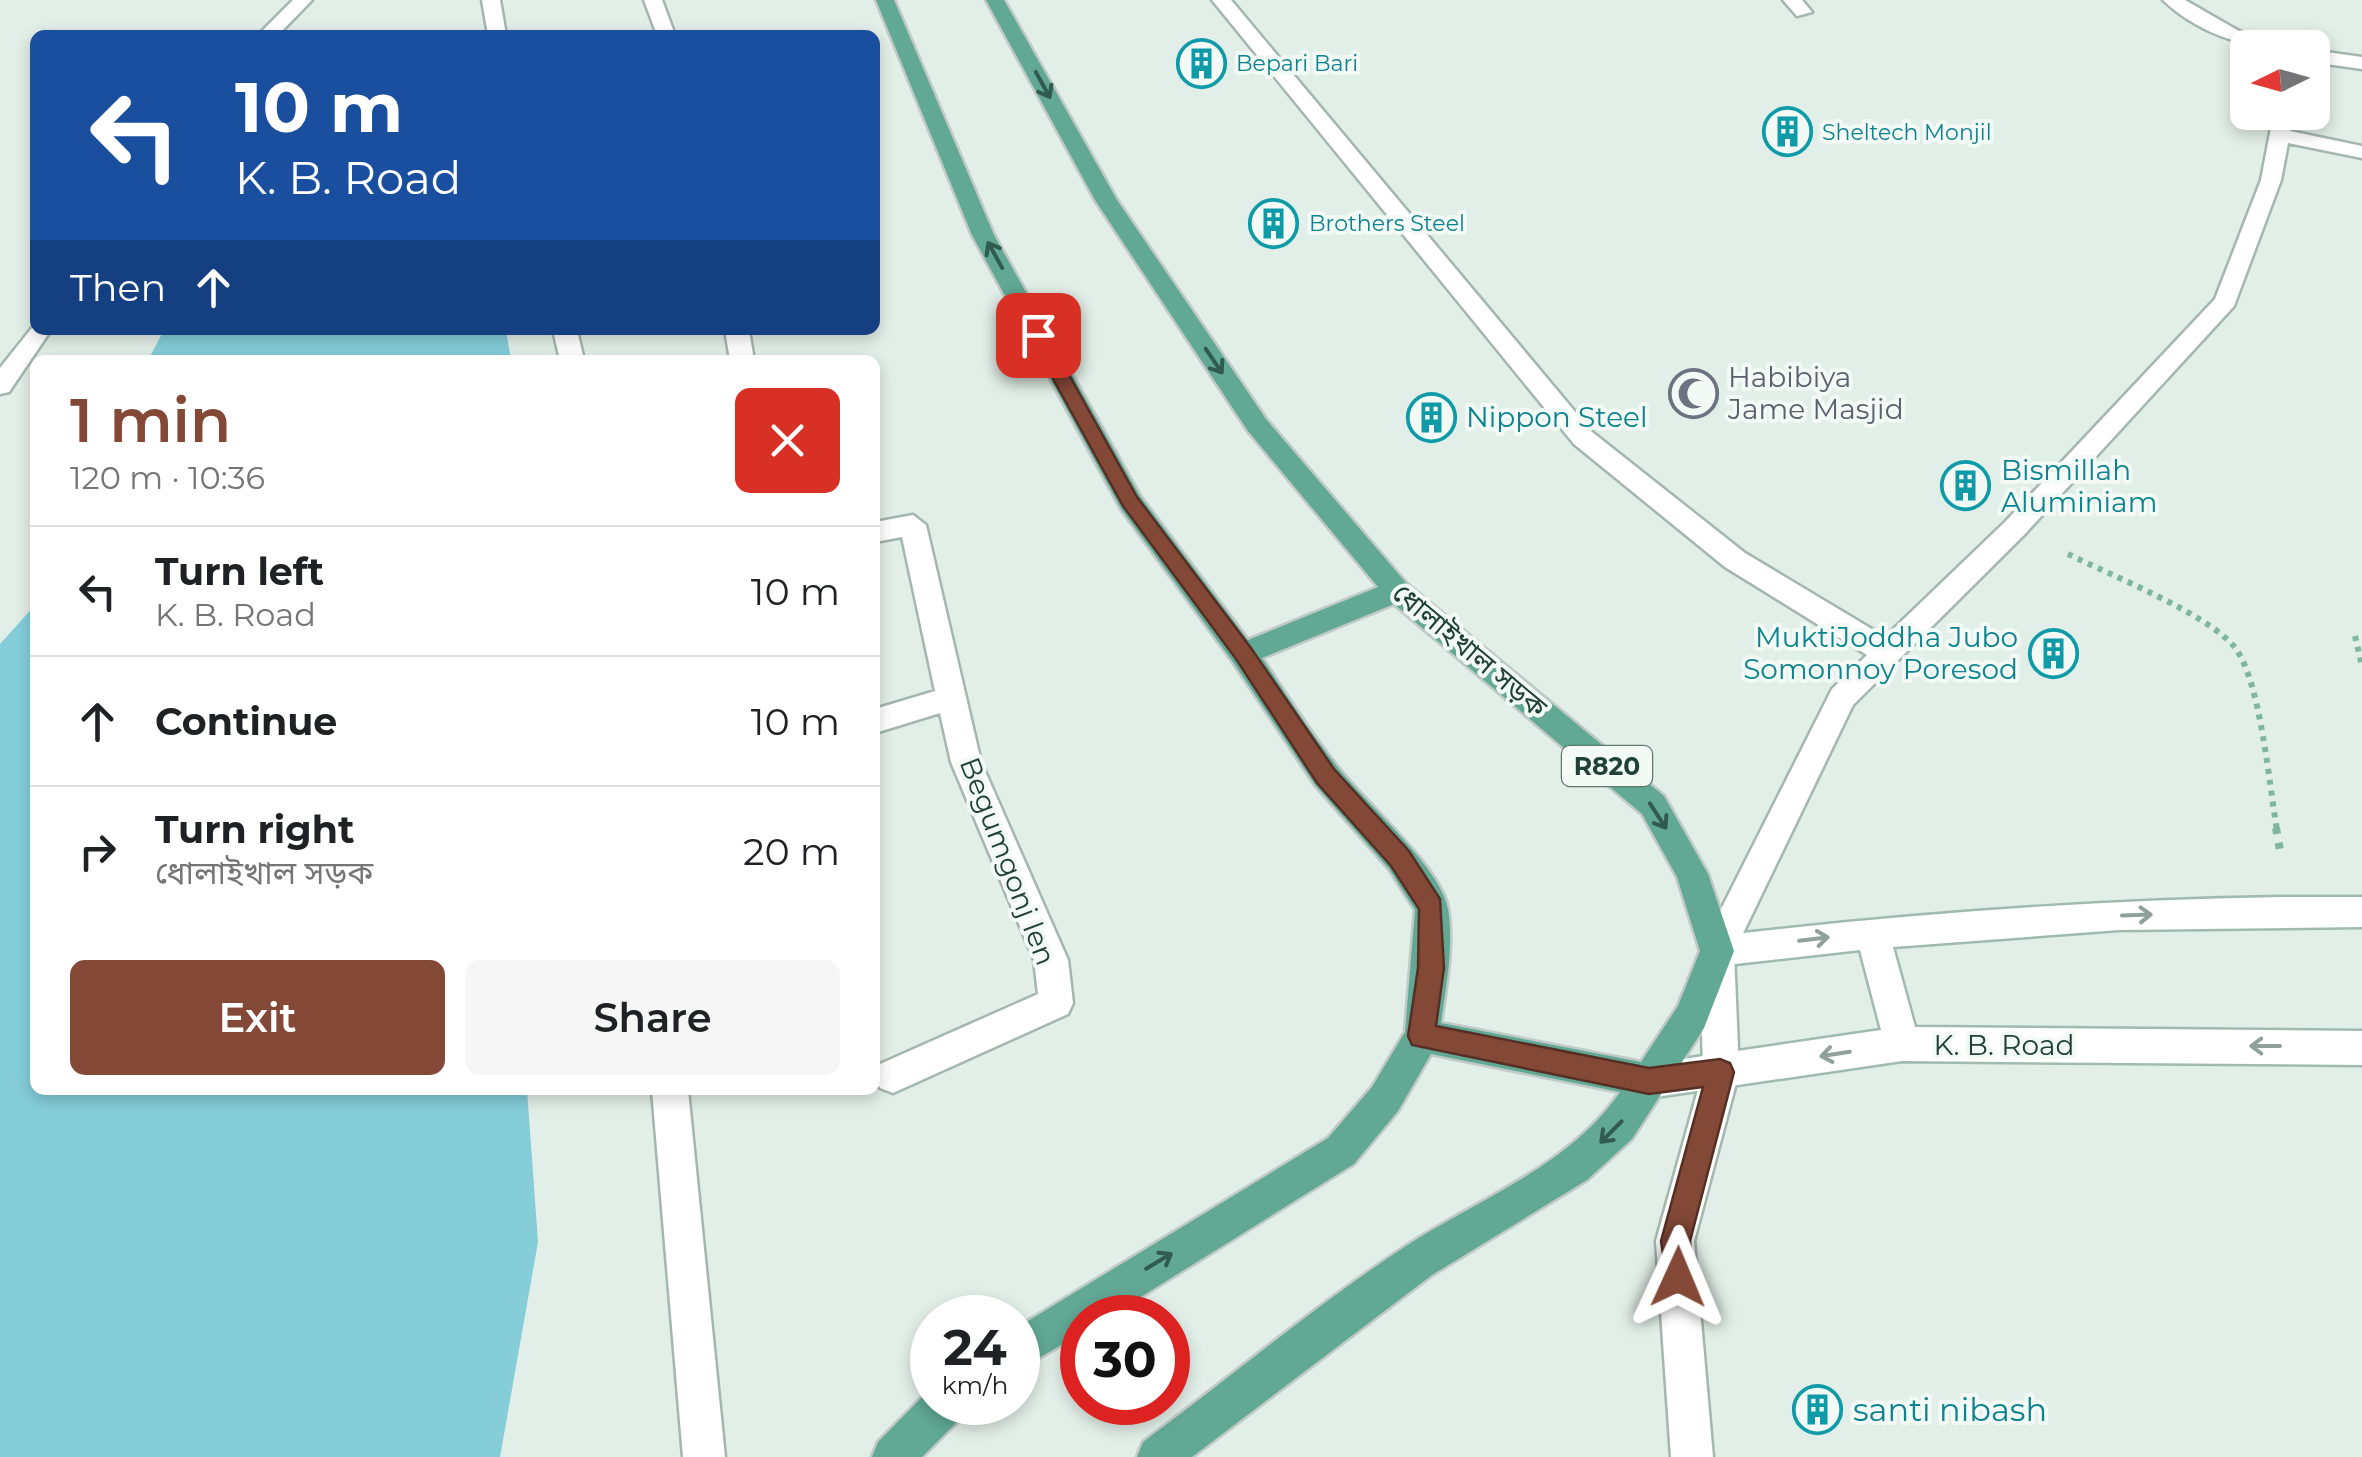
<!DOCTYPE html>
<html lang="en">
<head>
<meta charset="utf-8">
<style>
  body { margin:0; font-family:Montserrat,"Noto Sans Bengali",sans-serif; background:#f6f6f6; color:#202124; height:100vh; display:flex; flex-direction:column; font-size:38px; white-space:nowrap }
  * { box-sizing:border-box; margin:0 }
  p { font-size:32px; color:#757577 }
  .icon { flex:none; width:55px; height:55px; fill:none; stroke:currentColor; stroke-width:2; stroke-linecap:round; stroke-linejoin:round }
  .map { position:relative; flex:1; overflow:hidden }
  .panel { position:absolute; left:30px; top:355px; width:850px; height:740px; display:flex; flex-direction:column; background:#fff; border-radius:15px; box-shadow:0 5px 15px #0003 }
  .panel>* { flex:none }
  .top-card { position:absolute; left:30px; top:30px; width:850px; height:305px; border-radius:15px; box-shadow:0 5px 15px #0003; background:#1a4fa0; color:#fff; overflow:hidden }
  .needle { width:65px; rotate:265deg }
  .controls { position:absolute; left:2230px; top:30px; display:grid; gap:20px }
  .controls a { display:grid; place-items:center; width:100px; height:100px; border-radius:15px; background:#fff; box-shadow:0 5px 15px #0003; font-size:50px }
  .speed { position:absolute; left:910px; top:1295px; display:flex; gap:20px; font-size:50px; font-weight:700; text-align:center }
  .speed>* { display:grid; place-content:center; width:130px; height:130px; border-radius:50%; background:#fff; box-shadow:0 5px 15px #0003; line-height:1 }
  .speed small { font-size:25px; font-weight:400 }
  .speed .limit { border:15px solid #d22; background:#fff; color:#111 }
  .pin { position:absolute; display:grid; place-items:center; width:85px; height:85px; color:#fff; margin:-42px; border-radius:20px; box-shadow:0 5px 15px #0006 }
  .me { position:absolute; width:110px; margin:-55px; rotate:1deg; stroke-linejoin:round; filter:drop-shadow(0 0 8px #0008) }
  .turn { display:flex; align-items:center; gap:35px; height:210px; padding:0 40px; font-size:45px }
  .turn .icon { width:130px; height:130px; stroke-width:2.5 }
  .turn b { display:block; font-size:70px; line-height:85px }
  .then { display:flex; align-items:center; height:95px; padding:0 40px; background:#0003; gap:20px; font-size:38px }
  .round { display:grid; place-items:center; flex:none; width:105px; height:105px; border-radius:15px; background:#f6f6f6 }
  .overview { display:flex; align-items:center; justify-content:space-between; height:170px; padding:0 40px }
  h1 { font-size:60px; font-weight:600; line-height:75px; color:#844837 }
  .cta { display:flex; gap:20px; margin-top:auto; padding:20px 40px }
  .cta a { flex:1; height:115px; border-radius:15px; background:#844837; color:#fff; font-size:40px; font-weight:600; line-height:115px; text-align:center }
  .cta a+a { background:#f6f6f6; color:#202124 }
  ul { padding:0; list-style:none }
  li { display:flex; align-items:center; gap:30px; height:130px; padding:0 40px; border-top:2px solid #e0e0e0 }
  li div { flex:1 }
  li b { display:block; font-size:38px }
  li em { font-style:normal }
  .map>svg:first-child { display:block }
</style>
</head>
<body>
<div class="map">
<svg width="2362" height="1457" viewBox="0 0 2362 1457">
  <rect width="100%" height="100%" fill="#e2eee8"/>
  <path fill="#84cdd9" d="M164 330H506L511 360H148Z
    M35 605V1090H527L538 1242 500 1457H0V644Z"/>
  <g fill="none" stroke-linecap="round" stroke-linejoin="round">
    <defs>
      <path id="street" d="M293 0H312L278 35H258Z
        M482 0H500L506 35H488Z
        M644 0H662L675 35H657Z
        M1212 0H1231L1592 432 1745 553 1885 637 2006 521 2215 299 2261 180 2274 112H2294L2290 131 2362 146V158L2288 143 2281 180 2234 306 2024 535 1853 705 1734 952 1739 1072 1694 1241 1713 1457H1671L1656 1241 1703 1072 1700 951 1832 689 1867 655 1725 567 1574 444Z
        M1783 0H1802L1812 12 1797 16Z
        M2163 0H2185L2237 30 2285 48C2242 48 2195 31 2163 0Z
        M2312 50 2362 57V69L2312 62Z
        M35 324V330H51L9 392 0 394V368Z
        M553 330H577L584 360H560Z
        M725 330H749L754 360H730Z
        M913 515 926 525 981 762 1068 960 1073 1003 1068 1014 893 1093 880 1088 875 1076 880 1064 1038 994 1034 960 951 762 940 713 875 733V709L935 691 902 537 875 542V522Z
        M652 1090H688L725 1457H683Z"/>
      <path id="secondary" d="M2281 897H2362V927L2119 930 1893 947 1915 1027 2362 1031V1065L1902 1061 1649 1098 1636 1093 1631 1081 1636 1069 1649 1064 1881 1030 1860 950 1717 966 1705 962 1700 951 1705 940 1717 936C1905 914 2092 900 2281 897Z"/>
      <path id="primary" d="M876 0H894L994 235 1140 496 1248 640 1378 587 1248 431 1095 200 986 0H1004L1117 200 1266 419 1407 584 1664 796 1708 874 1734 951 1704 1028 1632 1139 1587 1180 1432 1275 1192 1457H1137L1143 1442C1230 1377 1315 1306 1406 1246 1478 1199 1570 1166 1620 1092L1431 1054 1398 1111 1354 1164 1107 1318H1082V1333L1018 1370V1327L1328 1138 1372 1087 1405 1032 1415 910 1389 869 1315 785 1233 662 1121 509 972 235ZM1394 604 1642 814 1677 877 1700 951 1678 1006 1641 1062 1441 1023C1446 987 1454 945 1448 909 1442 868 1362 800 1336 765 1309 731 1286 694 1262 658Z
        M932 1387V1402H967L962 1417 922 1457H872L878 1442Z"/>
    </defs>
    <use href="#street" stroke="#a4b7af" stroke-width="5"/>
    <use href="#secondary" stroke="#9fbbb0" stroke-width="5"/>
    <use href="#primary" stroke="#c1cac7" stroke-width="5"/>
    <path stroke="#7fb5a3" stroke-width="6" stroke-dasharray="5 6" stroke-linecap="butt" d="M2068 554C2110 575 2211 615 2236 649 2261 684 2269 785 2277 830
      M2355 636 2362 666"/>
    <path stroke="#7fb5a3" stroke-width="8" stroke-dasharray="6 9" stroke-linecap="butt" d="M2276 828 2281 856"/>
    <use href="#street" fill="#fff" fill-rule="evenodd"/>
    <use href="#secondary" fill="#fff" fill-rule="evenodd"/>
    <use href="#primary" fill="#61a895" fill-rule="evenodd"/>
  </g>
  <defs><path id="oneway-shaft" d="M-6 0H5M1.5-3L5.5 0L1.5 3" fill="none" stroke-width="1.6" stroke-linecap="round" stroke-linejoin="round" transform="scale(2.5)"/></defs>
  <g stroke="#305b4e">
    <use href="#oneway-shaft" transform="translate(1043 85) rotate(61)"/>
    <use href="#oneway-shaft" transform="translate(995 255) rotate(-119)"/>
    <use href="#oneway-shaft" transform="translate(1214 361) rotate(56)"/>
    <use href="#oneway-shaft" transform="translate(1658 816) rotate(57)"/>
    <use href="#oneway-shaft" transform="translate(1611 1132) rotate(135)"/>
    <use href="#oneway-shaft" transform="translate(1159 1261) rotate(-31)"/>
  </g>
  <g stroke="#90a09b">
    <use href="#oneway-shaft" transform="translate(2137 915) rotate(-2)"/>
    <use href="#oneway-shaft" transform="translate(1814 939) rotate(-7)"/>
    <use href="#oneway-shaft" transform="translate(2265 1046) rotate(-180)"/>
    <use href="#oneway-shaft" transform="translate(1835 1054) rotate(171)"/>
  </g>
  <path fill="#844837" stroke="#562f24" stroke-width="2.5" d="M1038 329 1047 335 1137 497 1251 648 1334 769 1409 851 1440 899 1444 968 1436 1026 1649 1068 1720 1059 1730 1063 1734 1072 1690 1241 1693 1277 1688 1287 1678 1292 1668 1287 1661 1241 1703 1087 1649 1094 1412 1045 1408 1036 1418 968 1419 909 1391 866 1317 783 1236 659 1123 506 1029 335Z"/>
  <defs>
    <symbol id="building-ring" viewBox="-11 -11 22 22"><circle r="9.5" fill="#f3faf6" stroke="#0f9aa8" stroke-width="1.5"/><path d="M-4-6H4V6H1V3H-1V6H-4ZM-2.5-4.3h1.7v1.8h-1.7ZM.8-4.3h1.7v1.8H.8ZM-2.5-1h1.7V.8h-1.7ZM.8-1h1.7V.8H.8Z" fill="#0f9aa8"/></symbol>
    <symbol id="mosque-ring" viewBox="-11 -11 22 22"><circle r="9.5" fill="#f3faf6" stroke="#6b7280" stroke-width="1.5"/><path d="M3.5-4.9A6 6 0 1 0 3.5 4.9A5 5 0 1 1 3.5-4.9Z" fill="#6b7280"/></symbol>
  </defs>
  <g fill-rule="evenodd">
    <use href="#building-ring" x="1174" y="36" width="55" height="55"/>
    <use href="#building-ring" x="1760" y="104" width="55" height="55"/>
    <use href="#building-ring" x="1246" y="196" width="55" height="55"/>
    <use href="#mosque-ring" x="1666" y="366" width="55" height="55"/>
    <use href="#building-ring" x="1404" y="390" width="55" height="55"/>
    <use href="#building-ring" x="1938" y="458" width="55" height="55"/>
    <use href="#building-ring" x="2026" y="626" width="55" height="55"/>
    <use href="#building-ring" x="1790" y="1382" width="55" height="55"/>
  </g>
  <g text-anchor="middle" stroke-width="8" stroke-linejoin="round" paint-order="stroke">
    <g font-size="22" fill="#0d838f" stroke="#f3faf6" text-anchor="start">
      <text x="1236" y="71">Bepari Bari</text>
      <text x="1822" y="140">Sheltech Monjil</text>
      <text x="1309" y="231">Brothers Steel</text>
    </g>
    <rect fill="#f3faf6" stroke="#5f7870" stroke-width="2.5" x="1562" y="746" width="90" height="40" rx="8"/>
    <g font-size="25" font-weight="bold" fill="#204137">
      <text x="1607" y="775">R820</text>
    </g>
    <g font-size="28" fill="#5b616d" stroke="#f3faf6" text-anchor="start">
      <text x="1728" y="387">Habibiya<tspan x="1728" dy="32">Jame Masjid</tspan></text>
    </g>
    <g font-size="28" fill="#0d838f" stroke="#f3faf6" text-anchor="start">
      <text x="1466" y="427">Nippon Steel</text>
      <text x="2001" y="480">Bismillah<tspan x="2001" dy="32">Aluminiam</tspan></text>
      <text x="2018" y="647" text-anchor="end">MuktiJoddha Jubo<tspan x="2018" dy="32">Somonnoy Poresod</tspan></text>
    </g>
    <g font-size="28" fill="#204137" stroke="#f3faf6">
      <text transform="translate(1470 650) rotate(40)" y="10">ধোলাইখাল সড়ক</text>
      <text transform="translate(1008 861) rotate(69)" y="10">Begumgonj len</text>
      <text x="2004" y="1055">K. B. Road</text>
    </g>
    <g font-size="32" fill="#0d838f" stroke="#f3faf6" text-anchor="start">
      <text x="1853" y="1421">santi nibash</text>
    </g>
  </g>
</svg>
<div class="controls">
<a><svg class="needle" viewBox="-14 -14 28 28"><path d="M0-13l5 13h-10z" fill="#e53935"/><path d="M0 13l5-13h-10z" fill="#757577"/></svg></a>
</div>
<div class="speed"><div>24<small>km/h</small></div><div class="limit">30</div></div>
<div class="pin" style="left:1038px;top:335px;background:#d93025"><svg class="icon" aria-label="arrive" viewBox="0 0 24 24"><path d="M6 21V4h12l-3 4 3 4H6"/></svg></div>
<svg class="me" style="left:1678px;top:1277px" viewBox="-20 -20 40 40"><path d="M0-17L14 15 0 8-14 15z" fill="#844837" stroke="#fff" stroke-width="4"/></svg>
<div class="top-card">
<div class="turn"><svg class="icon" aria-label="left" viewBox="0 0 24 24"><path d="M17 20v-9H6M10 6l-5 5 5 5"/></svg><div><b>10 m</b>K. B. Road</div></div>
<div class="then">Then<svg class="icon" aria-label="ahead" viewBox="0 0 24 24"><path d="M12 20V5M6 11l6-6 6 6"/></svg></div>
</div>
<section class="panel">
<div class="overview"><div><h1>1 min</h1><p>120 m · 10:36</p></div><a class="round" style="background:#d93025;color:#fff"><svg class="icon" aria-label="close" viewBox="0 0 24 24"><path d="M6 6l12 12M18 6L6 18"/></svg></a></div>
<ul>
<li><svg class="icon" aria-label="left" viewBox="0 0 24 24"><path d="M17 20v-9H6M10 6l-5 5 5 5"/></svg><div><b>Turn left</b><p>K. B. Road</p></div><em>10 m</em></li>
<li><svg class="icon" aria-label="ahead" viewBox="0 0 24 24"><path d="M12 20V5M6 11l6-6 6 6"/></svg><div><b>Continue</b></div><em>10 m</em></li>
<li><svg class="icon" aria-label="right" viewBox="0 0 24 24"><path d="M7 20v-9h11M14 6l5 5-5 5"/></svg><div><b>Turn right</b><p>ধোলাইখাল সড়ক</p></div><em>20 m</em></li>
</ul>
<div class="cta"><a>Exit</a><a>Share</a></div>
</section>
</div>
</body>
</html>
